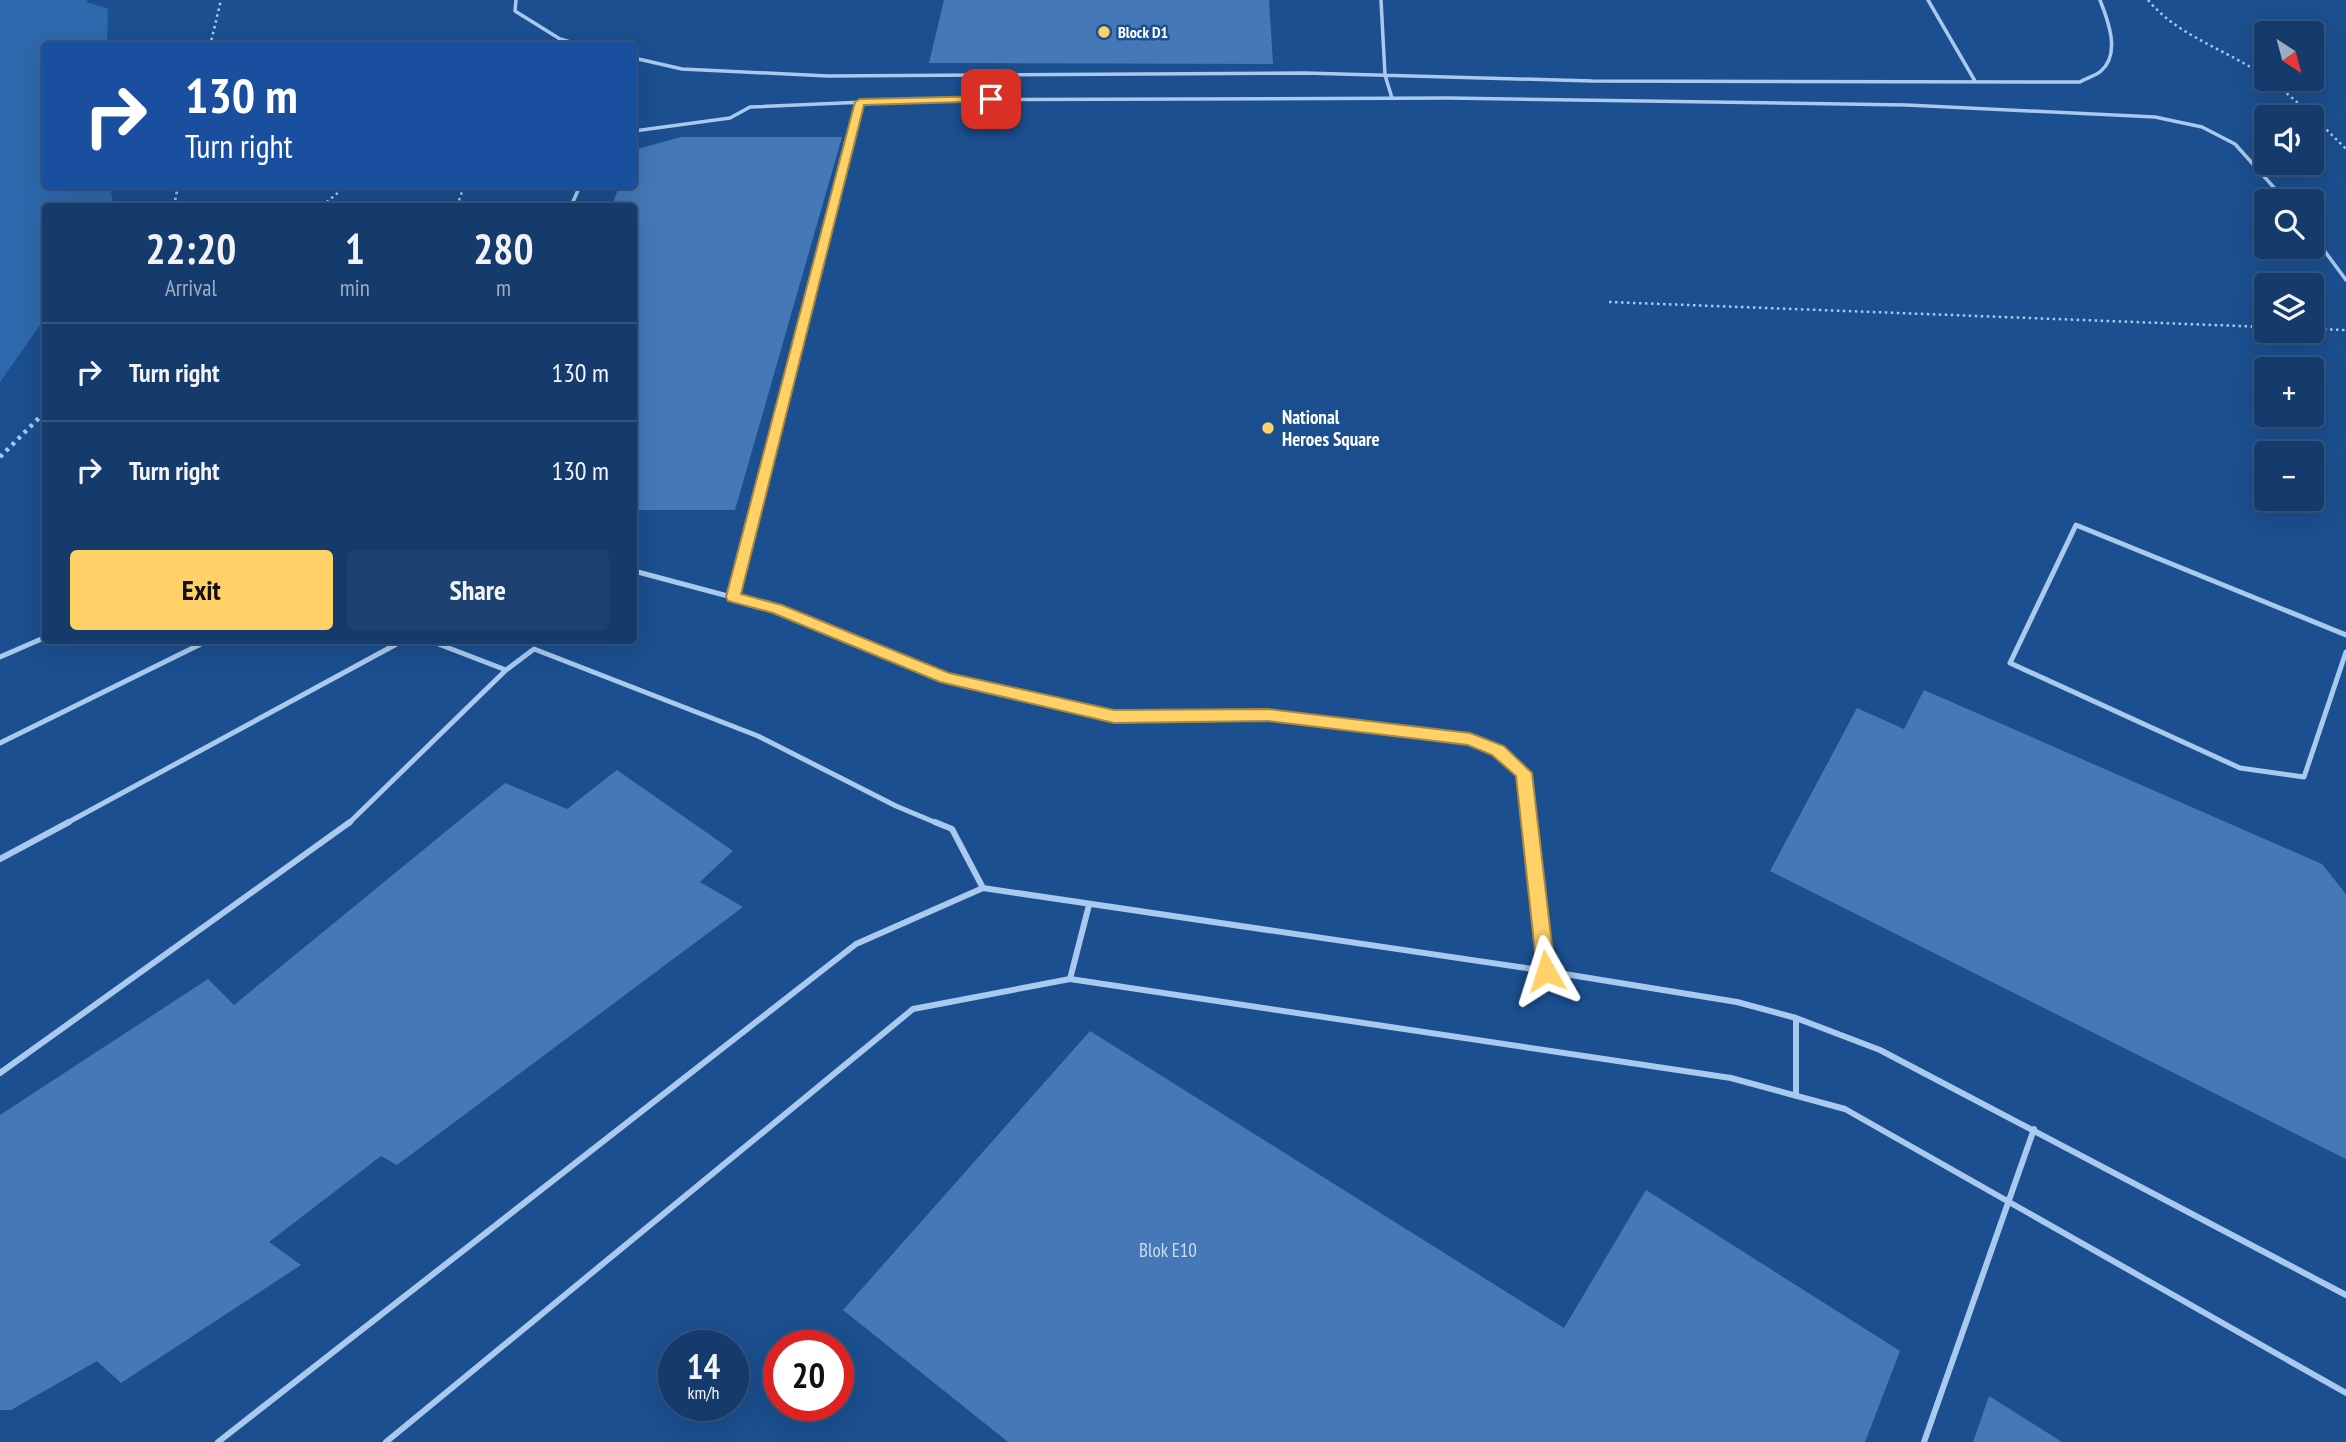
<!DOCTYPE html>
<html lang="en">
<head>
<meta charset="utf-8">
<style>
  body { margin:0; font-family:"PT Sans Narrow",sans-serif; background:#1d4271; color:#f1f3f6; height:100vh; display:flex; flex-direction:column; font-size:26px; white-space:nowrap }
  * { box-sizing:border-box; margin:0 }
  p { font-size:23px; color:#9dadc1 }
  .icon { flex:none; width:38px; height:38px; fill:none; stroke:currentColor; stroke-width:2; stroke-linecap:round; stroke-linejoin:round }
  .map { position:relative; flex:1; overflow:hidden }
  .side { position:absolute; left:42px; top:203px; width:595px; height:441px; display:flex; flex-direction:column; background:#143b6b; border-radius:7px; box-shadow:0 7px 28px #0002,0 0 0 2px #33557e }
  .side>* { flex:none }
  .guide { position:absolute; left:42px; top:42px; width:595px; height:147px; border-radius:7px; box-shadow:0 7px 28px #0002,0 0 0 2px #33557e; background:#1a4fa0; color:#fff; overflow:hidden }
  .needle { width:46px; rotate:144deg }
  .controls { position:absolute; left:2254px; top:21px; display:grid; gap:14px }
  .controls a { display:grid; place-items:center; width:70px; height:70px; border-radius:7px; background:#143b6b; box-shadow:0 7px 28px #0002,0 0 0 2px #33557e; font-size:35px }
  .speed { position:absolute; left:658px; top:1330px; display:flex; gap:14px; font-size:35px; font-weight:700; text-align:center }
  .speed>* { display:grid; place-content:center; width:91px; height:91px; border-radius:50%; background:#143b6b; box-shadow:0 7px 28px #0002,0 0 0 2px #33557e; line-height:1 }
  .speed small { font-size:18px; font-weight:400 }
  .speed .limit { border:10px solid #d22; background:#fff; color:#111 }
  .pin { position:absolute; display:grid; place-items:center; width:60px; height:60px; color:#fff; margin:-30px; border-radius:14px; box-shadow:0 4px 10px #0006 }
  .me { position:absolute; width:77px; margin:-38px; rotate:354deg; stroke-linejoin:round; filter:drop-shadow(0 0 5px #0008) }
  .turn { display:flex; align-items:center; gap:24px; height:147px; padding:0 28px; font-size:32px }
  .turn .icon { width:91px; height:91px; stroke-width:2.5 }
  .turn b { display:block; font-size:49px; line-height:60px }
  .eta { display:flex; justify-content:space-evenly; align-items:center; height:119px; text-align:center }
  .eta b { font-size:42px; font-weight:700; line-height:49px }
  .primary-button { display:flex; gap:14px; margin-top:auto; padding:14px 28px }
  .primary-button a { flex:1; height:80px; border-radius:7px; background:#ffd166; color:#111; font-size:28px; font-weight:700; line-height:80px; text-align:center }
  .primary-button a+a { background:#1d4271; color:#f1f3f6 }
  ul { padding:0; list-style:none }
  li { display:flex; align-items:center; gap:21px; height:98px; padding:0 28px; border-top:2px solid #33557e }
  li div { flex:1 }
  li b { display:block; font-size:26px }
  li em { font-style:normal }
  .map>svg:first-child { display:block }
</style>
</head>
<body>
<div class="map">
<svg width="2346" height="1442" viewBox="0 0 2346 1442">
  <rect width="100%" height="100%" fill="#1b4f8f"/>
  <path fill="#2e69ad" d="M0 0H87V2L108 9 107 45 46 46V186H110L113 203 111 206H46L45 318 0 382Z"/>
  <path fill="#4478b7" d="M944 0H1269L1273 64 929 63Z
    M681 137H842L735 510H634V206H612L619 186H634V150Z
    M1924 690 2322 864 2346 894V1159L1770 871 1857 708 1904 729Z
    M617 770 733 851 700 882 743 907 397 1165 381 1156 269 1242 301 1265 121 1383 97 1361 11 1410H0V1115L208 979 234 1005 505 783 567 809Z
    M1090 1031 1564 1328 1646 1190 1900 1351 1865 1442H1008L843 1310Z
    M1989 1396 2062 1442H1973Z"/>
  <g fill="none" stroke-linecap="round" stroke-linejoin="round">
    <path stroke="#a9c9ee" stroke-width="2.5" stroke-dasharray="2.5 3.5" stroke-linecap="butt" d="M2148 0C2178 36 2223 48 2261 74 2292 95 2319 122 2346 149
      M210 46 221 0
      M174 206 178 186
      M322 206 346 186
      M457 206 464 186
      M1609 302 2266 327
      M2312 329 2346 330"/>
    <path stroke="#a9c9ee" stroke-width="4.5" stroke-dasharray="3.5 5" stroke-linecap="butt" d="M0 457 46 411"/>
    <path stroke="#a9c9ee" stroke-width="3.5" d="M516 0 515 11 560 39 584 46
      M1381 0 1385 75 1392 98
      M1928 0 1975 81
      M634 58 682 69 828 76 1305 73 1592 81 2080 82C2087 78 2095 76 2101 71 2121 54 2108 20 2100 0
      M634 131 730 118 750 107 911 100 1449 98 1907 105 2155 117 2202 127 2235 144 2286 201
      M571 206 580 186
      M2312 234 2346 280
      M795 355 860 102"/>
    <path stroke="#a9c9ee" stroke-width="5" d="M634 571 777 609 946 678 1114 717 1268 715 1470 739 1498 750 1524 773 1530 824
      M733 597 795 353
      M2346 635 2076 525 2010 663 2240 768 2304 777 2346 652
      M428 640 506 670
      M0 657 46 637
      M0 743 209 640
      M65 824 404 640
      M348 824 506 670 534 649 758 736 896 806 939 824"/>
    <path stroke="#a9c9ee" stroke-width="6" d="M935 822 952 829 983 888
      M1529 822 1546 971
      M0 859 69 822
      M1070 979 1089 905
      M1796 1018V1096
      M0 1073 350 822
      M218 1442 856 944 983 888 1546 971 1737 1002 1796 1018 1880 1050 2346 1295
      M386 1442 913 1009 1070 979 1731 1078 1845 1109 2346 1393
      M1924 1442 2034 1129"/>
  </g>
  <path fill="#ffd166" stroke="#a68842" stroke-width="2" d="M991 96 995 97V101L864 105 741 594 782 605 949 673 1114 710 1268 709 1470 733 1504 746 1532 773 1555 971 1552 976 1546 979 1539 976 1537 971 1516 776 1492 755 1468 745 1268 721 1114 723 940 682 773 613 728 601 726 597 855 102 860 99Z"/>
  <g fill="#ffd166" stroke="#1b4f8f" stroke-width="2.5">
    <circle cx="1104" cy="32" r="7"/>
    <circle cx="1268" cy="428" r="7"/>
  </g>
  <g text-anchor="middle" stroke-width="5" stroke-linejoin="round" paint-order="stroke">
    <g font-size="16" font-weight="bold" fill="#fff" stroke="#1b4f8f" text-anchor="start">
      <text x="1118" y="38">Block D1</text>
    </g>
    <g font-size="19" font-weight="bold" fill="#fff" stroke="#1b4f8f" text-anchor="start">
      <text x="1282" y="424">National<tspan x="1282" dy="22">Heroes Square</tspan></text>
    </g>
    <g font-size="19" fill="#d0dded">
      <text x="1168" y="1257">Blok E10</text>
    </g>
  </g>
</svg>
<div class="controls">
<a><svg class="needle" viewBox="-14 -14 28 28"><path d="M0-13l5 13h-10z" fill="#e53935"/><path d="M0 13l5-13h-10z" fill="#9dadc1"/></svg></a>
<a><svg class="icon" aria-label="sound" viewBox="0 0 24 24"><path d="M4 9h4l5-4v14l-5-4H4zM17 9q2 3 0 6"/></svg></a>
<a><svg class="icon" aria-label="search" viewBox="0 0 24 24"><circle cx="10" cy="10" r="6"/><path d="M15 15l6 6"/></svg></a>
<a><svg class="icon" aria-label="layers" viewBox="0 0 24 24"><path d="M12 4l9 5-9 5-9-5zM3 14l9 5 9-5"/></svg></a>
<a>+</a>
<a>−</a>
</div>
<div class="speed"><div>14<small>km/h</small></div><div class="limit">20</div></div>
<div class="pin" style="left:991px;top:99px;background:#d93025"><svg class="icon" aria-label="arrive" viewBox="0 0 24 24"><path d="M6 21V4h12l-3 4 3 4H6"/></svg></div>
<svg class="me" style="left:1546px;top:971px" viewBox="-20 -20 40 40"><path d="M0-17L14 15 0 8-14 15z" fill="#ffd166" stroke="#fff" stroke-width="4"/></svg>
<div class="guide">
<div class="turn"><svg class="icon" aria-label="right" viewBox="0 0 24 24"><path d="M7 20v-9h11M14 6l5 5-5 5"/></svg><div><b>130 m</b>Turn right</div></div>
</div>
<section class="side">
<div class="eta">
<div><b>22:20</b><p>Arrival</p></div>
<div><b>1</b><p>min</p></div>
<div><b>280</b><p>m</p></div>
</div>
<ul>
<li><svg class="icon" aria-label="right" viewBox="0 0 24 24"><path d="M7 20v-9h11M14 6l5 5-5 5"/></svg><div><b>Turn right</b></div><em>130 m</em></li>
<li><svg class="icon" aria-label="right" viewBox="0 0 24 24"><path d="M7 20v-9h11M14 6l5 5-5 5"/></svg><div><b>Turn right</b></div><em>130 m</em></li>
</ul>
<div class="primary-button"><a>Exit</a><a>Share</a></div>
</section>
</div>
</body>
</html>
